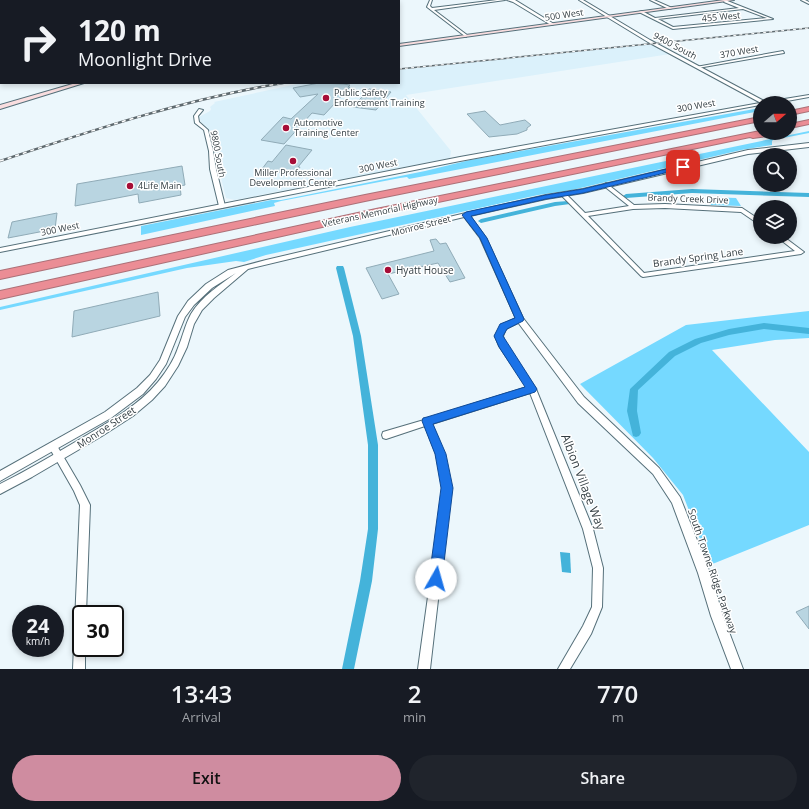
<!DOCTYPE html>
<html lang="en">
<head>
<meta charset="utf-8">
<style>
  body { margin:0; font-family:"Open Sans",sans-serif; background:#20242c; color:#f1f3f6; height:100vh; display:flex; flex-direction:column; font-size:15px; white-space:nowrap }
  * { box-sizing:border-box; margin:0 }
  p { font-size:13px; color:#9ea1a6 }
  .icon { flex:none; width:22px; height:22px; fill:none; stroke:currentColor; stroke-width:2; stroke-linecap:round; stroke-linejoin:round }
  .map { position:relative; height:669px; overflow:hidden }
  .side { display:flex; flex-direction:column; background:#171b24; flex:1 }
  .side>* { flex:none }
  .banner { position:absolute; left:0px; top:0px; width:400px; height:84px; box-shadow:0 2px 6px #0003; background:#171b24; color:#f1f3f6; overflow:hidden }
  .needle { width:26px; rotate:70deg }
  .tools { position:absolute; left:753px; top:96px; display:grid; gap:8px }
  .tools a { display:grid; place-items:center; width:44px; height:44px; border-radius:50%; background:#171b24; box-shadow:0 2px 6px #0003; font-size:20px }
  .speed { position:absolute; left:12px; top:605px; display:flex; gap:8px; font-size:20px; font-weight:700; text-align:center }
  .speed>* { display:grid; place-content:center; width:52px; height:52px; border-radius:50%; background:#171b24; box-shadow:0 2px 6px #0003; line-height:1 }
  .speed small { font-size:10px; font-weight:400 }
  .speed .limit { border:2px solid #111; border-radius:6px; background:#fff; color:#111 }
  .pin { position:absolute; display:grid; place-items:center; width:34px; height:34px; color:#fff; margin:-17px; border-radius:8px; box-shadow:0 2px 6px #0006 }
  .me { position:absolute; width:44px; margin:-22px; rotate:7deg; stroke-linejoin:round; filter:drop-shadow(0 0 3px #0008) }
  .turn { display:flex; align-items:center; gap:14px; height:84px; padding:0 12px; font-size:18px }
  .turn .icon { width:52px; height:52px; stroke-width:2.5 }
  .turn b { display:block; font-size:28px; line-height:34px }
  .eta { display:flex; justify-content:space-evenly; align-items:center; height:68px; text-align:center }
  .eta b { font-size:24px; font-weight:600; line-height:28px }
  .cta { display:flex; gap:8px; margin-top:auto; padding:8px 12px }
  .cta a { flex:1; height:46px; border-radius:24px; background:#cf8ca0; color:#111; font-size:16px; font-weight:600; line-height:46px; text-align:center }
  .cta a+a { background:#20242c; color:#f1f3f6 }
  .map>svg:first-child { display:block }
</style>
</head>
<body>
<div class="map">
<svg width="809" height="669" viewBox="0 0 809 669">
  <rect width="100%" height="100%" fill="#ecf7fc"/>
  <path fill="#dbf1fb" d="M652 44 670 54 406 95 451 151 450 158 235 200 226 198 209 129 201 122 199 117 210 111 211 109 210 107 215 103 214 102 302 83H399V70Z"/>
  <path fill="#75d9ff" d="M760 108V111L409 179 407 177 400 178 281 201 274 203 275 206 141 235V226L271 200H281L425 171 470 160Z
    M809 131V133L773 140 772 141V145L741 150 572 190 538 195 266 255 244 262 236 261 187 268 0 310V307L350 227Z
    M707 197 736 198 741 206 711 205Z
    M809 311V338L775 340 712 350 809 452V525L710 565 683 495 653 458 580 384 686 325Z"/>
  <path fill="#44b3da" d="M560 552 570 553 571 573 562 572Z"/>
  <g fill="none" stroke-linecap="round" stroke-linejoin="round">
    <path stroke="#44b3da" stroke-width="1" d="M237 1 240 0"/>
    <path fill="#44b3da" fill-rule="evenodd" d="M692 189 809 193V197L692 193 626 198 623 196 626 194Z
      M568 201 571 203 570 204 555 206 481 223 478 221 481 219 555 202Z
      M337 266H343L344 268 361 336 378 445V529L372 581 354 669H342L360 581 368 529V445L353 336 336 268Z
      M764 323 809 328V334L764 329 729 335 701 343 675 356 638 390 637 411 641 433 639 436 636 437 633 436 627 411 630 389 669 352 695 339 729 329Z"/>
  </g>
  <path fill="#b9d5e1" stroke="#90abb7" d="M319 83 343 84 350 85 348 87H350L324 115 312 113 284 144 261 140 283 117 291 119 318 94 300 97 293 88Z
    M369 89 391 92 376 110 353 107Z
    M485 111 500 125 525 120 531 125 527 128V130L517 134 489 137 467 114Z
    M286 145 312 150 298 167H300L295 175 262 169 268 161 272 162Z
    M182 166 185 185 180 186 181 195 139 203 138 194 75 206 77 184Z
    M57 213 55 229 8 238 12 222Z
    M436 239 440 244 446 243 465 278 450 282 438 263 388 274 399 294 382 299 366 268 434 251 430 240Z
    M158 292 160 316 72 337 74 311Z
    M809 606V629L796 612Z"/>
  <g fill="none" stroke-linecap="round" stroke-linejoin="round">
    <defs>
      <path id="minor" d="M79 0H83L82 1Z
        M430 0H432L430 6 432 8 497 0H505L434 10 467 35 466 37 427 7Z
        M507 0H515L554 24 551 25 513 2Z
        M650 0H654L672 8 669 9Z
        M725 0 773 19 673 29 639 12 642 11 655 18 739 8 724 2ZM743 9 767 18 673 27 658 19Z
        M801 0H805L809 2V4Z
        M783 51 784 53 698 68 696 67Z
        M199 109 203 110 198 116 199 122 208 130 213 151 216 169 225 206 222 208 219 206 210 169 209 151 204 130 195 123 194 116Z
        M606 183 634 205 665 204 742 208 760 220V225L741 212 665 208 633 209 588 216 644 273 795 251 777 237H784L804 252 801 254 643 277 641 276 560 194 561 193H565L585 213 629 206 604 186 603 185Z
        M518 317H520L523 319 522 321 506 329 503 336 505 343 536 389 593 529 603 568 602 607 591 634 570 669H558L583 626 592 607 593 568 583 529 530 393 432 424 444 454 451 488 430 669H418L443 488 436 454 425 426 386 439 383 438 382 435 383 432 424 420 427 418H429L527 387 499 346 495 336 501 325Z
        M53 443 56 444 80 485 90 505 86 614H81V648H85V669H73L80 505 74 491 49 447 50 444Z"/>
      <path id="tertiary" d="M579 0H583L650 40 766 102 809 95V97L776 103H760V105L460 161 0 252V248L460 157 760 103H761L648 42Z
        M809 143V147L748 154 583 193 546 199 470 216 486 238 523 318 584 397 659 468 680 497 710 573 723 616 743 669H731L711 616 698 573 672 503 653 474 578 403 517 321 480 238 464 217 248 269 214 298 202 310 194 324 187 347 178 366 165 386 152 400 133 416 102 436 32 477 0 494V484C28 470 55 454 82 438 109 422 138 406 158 382 166 372 174 360 178 348 183 336 185 325 191 314 202 296 220 285 236 273L212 288 194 305 185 317 166 364 156 379 143 394 111 418 0 481V471L105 412 137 388 150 375 160 360 178 316 188 301 206 284 228 270 266 260 466 213 546 195 583 189 748 150Z"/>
      <path id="secondary" d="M724 0H734L399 46V44Z
        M76 83H84L0 109V105Z"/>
      <path id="motorway" d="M809 107V111L790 115V111Z
        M760 117V121L365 201 0 279V271L365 195Z
        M809 120V124L790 128V124Z
        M760 131V133H778L774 135 753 138 750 137 376 215 0 299V291L376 209Z"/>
    </defs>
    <use href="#minor" stroke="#56707a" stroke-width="2"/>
    <use href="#tertiary" stroke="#56707a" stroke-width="2"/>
    <use href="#secondary" stroke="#56707a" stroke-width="2"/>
    <use href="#motorway" stroke="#ab7178" stroke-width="2"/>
    <use href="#minor" fill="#fff" fill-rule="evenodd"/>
    <use href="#tertiary" fill="#fff" fill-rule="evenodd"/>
    <use href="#secondary" fill="#f9dddf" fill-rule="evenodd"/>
    <use href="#motorway" fill="#eb8d95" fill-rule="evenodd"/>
    <defs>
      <path id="rail-far1" d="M399 69 809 28"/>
      <path id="rail" d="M0 161C93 130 186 99 283 83"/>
    </defs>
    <use href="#rail-far1" stroke="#5e696e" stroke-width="1.5"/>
    <use href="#rail" stroke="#5e696e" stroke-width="2.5"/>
    <use href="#rail-far1" stroke="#fff" stroke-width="1" stroke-dasharray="3" stroke-linecap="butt"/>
    <use href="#rail" stroke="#fff" stroke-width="1.5" stroke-dasharray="4" stroke-linecap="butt"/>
  </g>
  <path fill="#1a73e8" stroke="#114b97" d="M683 165H685V168L583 193 546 199 471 216 487 238 524 319 523 321 507 329 503 336 537 389 535 392 532 393 433 424 446 454 453 488 442 579 440 583 436 585 431 583 429 579 441 488 435 454 422 421 423 418 427 417 525 387 499 347 494 336 500 324 515 318 480 238 462 215 466 212 546 195 583 189Z"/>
  <g fill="#a60d37" stroke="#fff" stroke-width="1.5">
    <circle cx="326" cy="98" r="4"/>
    <circle cx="286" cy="128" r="4"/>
    <circle cx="293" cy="161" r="4"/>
    <circle cx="130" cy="186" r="4"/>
    <circle cx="388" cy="270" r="4"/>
  </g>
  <g text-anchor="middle" stroke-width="3" stroke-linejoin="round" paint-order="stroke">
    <g font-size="9" fill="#333e43" stroke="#fff">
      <text transform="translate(564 15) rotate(-8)" y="3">500 West</text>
      <text transform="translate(721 17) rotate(-5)" y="3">455 West</text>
      <text transform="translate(675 46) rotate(28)" y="3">9400 South</text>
      <text transform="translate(739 52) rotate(-10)" y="3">370 West</text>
      <text transform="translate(696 106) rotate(-10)" y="3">300 West</text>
      <text transform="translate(218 154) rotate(79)" y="3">9800 South</text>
      <text transform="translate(378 166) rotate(-11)" y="3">300 West</text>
      <text transform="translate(688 199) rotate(2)" y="3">Brandy Creek Drive</text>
      <text transform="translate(380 212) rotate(-12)" y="3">Veterans Memorial Highway</text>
      <text transform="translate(421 226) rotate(-14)" y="3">Monroe Street</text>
      <text transform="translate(60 229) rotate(-11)" y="3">300 West</text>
    </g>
    <g font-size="9" fill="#333e43" stroke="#fff" text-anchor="start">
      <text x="334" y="96">Public Safety<tspan x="334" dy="10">Enforcement Training</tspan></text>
      <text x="294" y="126">Automotive<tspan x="294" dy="10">Training Center</tspan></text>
      <text x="293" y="176" text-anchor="middle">Miller Professional<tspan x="293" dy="10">Development Center</tspan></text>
      <text x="138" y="189">4Life Main</text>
    </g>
    <g font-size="10" fill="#333e43" stroke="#fff">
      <text transform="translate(698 257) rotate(-8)" y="4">Brandy Spring Lane</text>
      <text transform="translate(106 427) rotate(-33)" y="4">Monroe Street</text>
      <text transform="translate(713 571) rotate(71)" y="4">South Towne Ridge Parkway</text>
    </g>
    <g font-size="10" fill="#333e43" stroke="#fff" text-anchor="start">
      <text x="396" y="274">Hyatt House</text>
    </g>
    <g font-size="12" fill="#333e43" stroke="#fff">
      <text transform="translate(583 482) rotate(69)" y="4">Albion Village Way</text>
    </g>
  </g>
</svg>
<div class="tools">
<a><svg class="needle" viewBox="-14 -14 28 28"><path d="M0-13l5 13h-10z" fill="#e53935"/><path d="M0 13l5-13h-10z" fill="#9ea1a6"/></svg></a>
<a><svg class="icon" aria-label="search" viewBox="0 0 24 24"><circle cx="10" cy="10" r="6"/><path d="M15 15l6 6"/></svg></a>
<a><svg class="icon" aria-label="layers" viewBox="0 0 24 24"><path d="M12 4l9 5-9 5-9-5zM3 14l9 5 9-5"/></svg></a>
</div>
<div class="speed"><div>24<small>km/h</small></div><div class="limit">30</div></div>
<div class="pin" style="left:683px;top:167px;background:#d93025"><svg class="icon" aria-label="arrive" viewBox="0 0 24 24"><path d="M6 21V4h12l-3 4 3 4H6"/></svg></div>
<svg class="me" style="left:436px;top:579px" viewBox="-20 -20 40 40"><circle r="19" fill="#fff"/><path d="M0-13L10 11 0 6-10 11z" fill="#1a73e8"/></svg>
<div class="banner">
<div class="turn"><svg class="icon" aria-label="right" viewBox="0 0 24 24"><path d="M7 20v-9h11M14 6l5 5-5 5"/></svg><div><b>120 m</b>Moonlight Drive</div></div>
</div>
</div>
<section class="side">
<div class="eta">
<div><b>13:43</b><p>Arrival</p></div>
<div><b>2</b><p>min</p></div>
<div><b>770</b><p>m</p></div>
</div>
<div class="cta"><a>Exit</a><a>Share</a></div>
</section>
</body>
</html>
